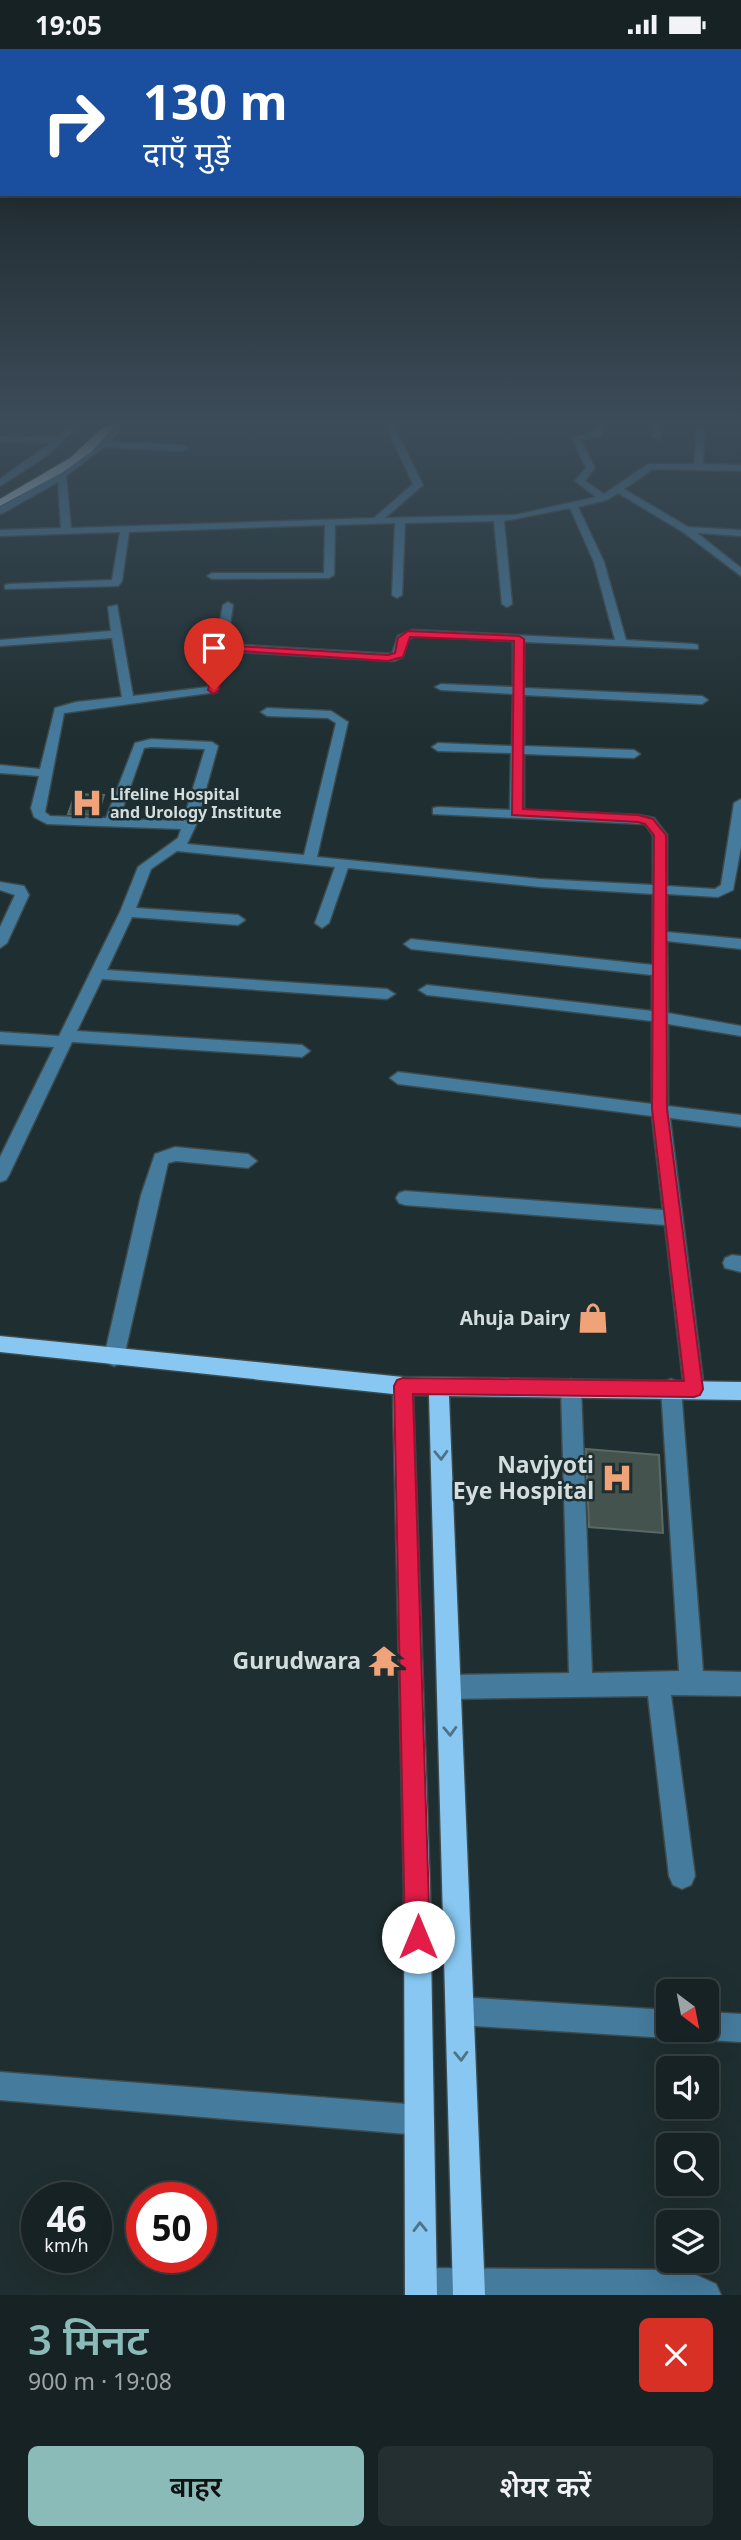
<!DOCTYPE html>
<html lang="hi">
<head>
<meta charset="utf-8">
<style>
  body { margin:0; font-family:"Noto Sans","Noto Sans Devanagari",sans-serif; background:#242f31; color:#f1f3f6; height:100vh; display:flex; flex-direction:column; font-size:26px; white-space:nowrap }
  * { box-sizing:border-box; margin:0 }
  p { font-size:23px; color:#9ea4a6 }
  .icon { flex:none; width:38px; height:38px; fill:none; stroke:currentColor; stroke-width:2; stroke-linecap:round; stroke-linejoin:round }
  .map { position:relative; height:2246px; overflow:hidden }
  .side { display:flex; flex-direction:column; background:#172224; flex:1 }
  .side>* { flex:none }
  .top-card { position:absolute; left:0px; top:0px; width:742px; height:147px; box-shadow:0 7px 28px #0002,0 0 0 2px #363f41; background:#1a4fa0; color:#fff; overflow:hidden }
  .needle { width:46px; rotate:148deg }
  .controls { position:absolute; left:656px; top:1930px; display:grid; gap:14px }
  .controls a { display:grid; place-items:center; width:63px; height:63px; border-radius:10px; background:#172224; box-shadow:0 7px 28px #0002,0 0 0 2px #363f41; font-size:35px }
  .speed { position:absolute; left:21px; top:2133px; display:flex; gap:14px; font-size:35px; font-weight:700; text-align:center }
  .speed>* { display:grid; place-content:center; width:91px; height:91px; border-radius:50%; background:#172224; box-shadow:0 7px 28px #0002,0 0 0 2px #363f41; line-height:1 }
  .speed small { font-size:18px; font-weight:400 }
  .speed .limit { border:10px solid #d22; background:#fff; color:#111 }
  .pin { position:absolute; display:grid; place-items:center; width:60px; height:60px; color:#fff; margin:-72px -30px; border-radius:50% 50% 50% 0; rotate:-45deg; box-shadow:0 0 7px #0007 }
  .pin .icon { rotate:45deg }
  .me { position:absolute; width:77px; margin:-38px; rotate:0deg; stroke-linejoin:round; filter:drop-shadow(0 0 5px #0008) }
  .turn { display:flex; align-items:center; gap:24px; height:147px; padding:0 28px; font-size:32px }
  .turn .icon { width:91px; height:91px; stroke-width:2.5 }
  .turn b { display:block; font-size:49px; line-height:60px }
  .round { display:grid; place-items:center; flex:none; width:74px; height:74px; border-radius:10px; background:#242f31 }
  .head { display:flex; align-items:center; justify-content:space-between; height:119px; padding:0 28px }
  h1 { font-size:42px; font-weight:600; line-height:52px; color:#8bbbb9 }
  .cta { display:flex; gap:14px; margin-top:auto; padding:14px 28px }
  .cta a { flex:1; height:80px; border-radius:10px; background:#8bbbb9; color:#111; font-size:28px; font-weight:600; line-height:80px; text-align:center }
  .cta a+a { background:#242f31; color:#f1f3f6 }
  .status { display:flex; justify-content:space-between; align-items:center; height:49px; padding:0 35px; background:#172224; direction:ltr }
  .status svg { height:19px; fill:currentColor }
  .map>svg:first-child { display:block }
</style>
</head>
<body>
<div class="status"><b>19:05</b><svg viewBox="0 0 49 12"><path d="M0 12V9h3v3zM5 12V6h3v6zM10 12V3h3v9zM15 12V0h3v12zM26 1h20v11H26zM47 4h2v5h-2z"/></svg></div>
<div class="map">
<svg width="741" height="2246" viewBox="0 0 741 2246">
  <rect width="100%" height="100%" fill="#1f2e30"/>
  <path fill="#44534e" stroke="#5a6964" stroke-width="2" d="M75 745 104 746 98 766 68 765Z
    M586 1400 659 1406 663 1484 589 1478Z"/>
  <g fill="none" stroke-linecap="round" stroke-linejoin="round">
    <defs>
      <path id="minor" d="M69 377H78L48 406 0 437V430L50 394 0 393V387L56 389Z
        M115 377H124L109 393 183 396 187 399 183 402 104 398 66 427 71 479 374 469 413 435 386 377H394L423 436 385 469 515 466 596 448 575 432 586 419 572 389 594 383 597 377H605L601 387 581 391 595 419 585 432 604 445 648 415H694L697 377H705L703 415 741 416V422L653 420 624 440 688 478 741 481V487L697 484 741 519V527L683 483 618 444 607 451 578 458 604 513 626 591 694 595 698 596V600L524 593V639L702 647 708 651 702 655 524 646V697L634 701 640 705 634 709 524 705V761L638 766 654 769 667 786V837L715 840 721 836 734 754 741 750V798L733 841 718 848 667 845V883L741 890V900L667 892 668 964 741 977V987L668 975V1057L741 1066V1078L670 1069 704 1340 701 1346 694 1349 687 1346 684 1340 665 1176 405 1156 399 1154 396 1149 399 1144 405 1142 663 1161 652 1067 398 1035 390 1029 398 1023 652 1055V972L427 946 419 941 427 936 652 962V926L411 900 404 895 411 890 653 916V845L540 838 348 819 329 874 322 879 315 874 335 818 177 802 151 820 136 859 238 866 245 871 238 876 132 868 107 921 387 940 395 945 387 950 102 930 77 982 302 996 310 1002 302 1008 72 993 9 1126 6 1131 0 1133V1108L54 998 0 995V983L59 987 120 863 138 818 178 789 181 780 47 775 34 768 31 759 39 727 0 724V716L40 720 55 659 76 653 122 648 112 589 0 597V591L111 582 108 558 117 556 133 647 208 638 223 556 228 553 233 556 227 595 392 605 398 587 413 581 615 591 594 513 570 459 504 472 512 555 507 558 502 555 494 472 405 474 402 546 397 549 392 546 395 474 335 476 334 526 329 529 212 530 207 527 212 524H324L325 476 129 483 122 532 118 537 5 540V536L9 535 112 531 120 483 0 487V481L61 479 58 433 3 464 0 465V458L61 423ZM415 587 513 592V638L441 635 435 638 441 641 513 645 512 697 438 694 432 698 438 702 511 704 510 761 438 758 433 759V765L645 775 653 786V836L540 830 317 808 348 673 331 662 267 659 261 663 267 667 328 669 336 674 304 806 187 795 196 776 218 697 212 693 151 690 135 694 106 769 50 767 45 763 64 664 217 643 226 602 394 612 403 608 407 591ZM151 698 205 700 183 772 119 770 144 699Z
        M652 377H660V390L653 388Z
        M0 833 24 837 29 846 7 894 0 899V878L15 846 0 841Z
        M175 1098 248 1105 257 1112 248 1119 176 1112 168 1114 124 1308 121 1314 114 1317 107 1314 104 1308 141 1146 155 1105Z
        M732 1206 741 1207V1223L725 1219 723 1214 725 1209Z
        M571 1330 578 1333 581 1339 592 1624 679 1622 661 1339 664 1333 671 1330 678 1333 681 1339 703 1622 741 1623V1647L671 1646 695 1827 691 1836 682 1840 673 1836 669 1827 648 1647 449 1650 441 1646 437 1638 441 1630 449 1626 569 1624 561 1339 564 1333Z
        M460 1948 668 1961V1981H679L678 1985 668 1989 460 1976 450 1972 446 1962 450 1952Z
        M707 1963 741 1965V1993L707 1991 697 1987 695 1981H707Z
        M0 2023 419 2056 429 2061 434 2071 429 2081 419 2086 0 2051Z
        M421 2219 685 2221 716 2235 721 2246H410L405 2235 410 2224Z"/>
      <path id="major" d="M0 1287 403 1328 741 1333V1351L449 1347 485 2246H453L429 1346H413L430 1841 437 2246H405L404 1841 393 1345 0 1303Z"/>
      <path id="highway" d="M104 377H115L91 403 63 423 0 457V450L70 409Z"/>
    </defs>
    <use href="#minor" stroke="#3c4a4c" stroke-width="3"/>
    <use href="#major" stroke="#3c4a4c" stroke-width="3"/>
    <use href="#highway" stroke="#3c4a4c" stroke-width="3"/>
    <use href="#minor" fill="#457b9d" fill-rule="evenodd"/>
    <use href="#major" fill="#87c7f1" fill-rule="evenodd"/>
    <use href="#highway" fill="#c7e0f1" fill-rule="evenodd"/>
  </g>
  <defs><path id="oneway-chevron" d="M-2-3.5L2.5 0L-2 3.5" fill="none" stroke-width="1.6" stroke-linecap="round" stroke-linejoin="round" transform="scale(1.75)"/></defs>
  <g stroke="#4e7387">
    <use href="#oneway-chevron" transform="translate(441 1406) rotate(88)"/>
    <use href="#oneway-chevron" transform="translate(450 1682) rotate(88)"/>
    <use href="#oneway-chevron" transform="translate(461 2007) rotate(88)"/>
    <use href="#oneway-chevron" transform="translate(420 2178) rotate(-91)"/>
  </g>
  <linearGradient id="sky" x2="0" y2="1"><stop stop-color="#11191a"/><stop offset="0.54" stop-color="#3c4c59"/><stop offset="1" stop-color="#3c4c59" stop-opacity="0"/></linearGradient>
  <rect width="741" height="692" fill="url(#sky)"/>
  <path fill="#e11d48" stroke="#92132f" stroke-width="2" d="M408 582 519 587 524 590 523 760 638 766 653 770 666 786 667 1060 703 1340 700 1346 694 1348 413 1345 430 1888 426 1897 418 1901 409 1897 405 1888 394 1337 397 1331 403 1329 684 1332 652 1060 654 786 645 775 638 773 512 766 514 592 410 588 403 608 388 612 226 601 219 641 214 645 208 641 218 596 388 606 395 604 398 589Z"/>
  <defs>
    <symbol id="hospital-bare" viewBox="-9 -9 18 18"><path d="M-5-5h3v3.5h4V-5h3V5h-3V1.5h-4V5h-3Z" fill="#f0a279" stroke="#1f2e30" stroke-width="2.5" paint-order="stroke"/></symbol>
    <symbol id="shop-bare" viewBox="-9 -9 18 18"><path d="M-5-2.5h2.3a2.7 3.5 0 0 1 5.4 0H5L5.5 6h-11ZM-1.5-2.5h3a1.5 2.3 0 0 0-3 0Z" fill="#f0a279" stroke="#1f2e30" stroke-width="2.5" paint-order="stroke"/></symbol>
    <symbol id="temple-bare" viewBox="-9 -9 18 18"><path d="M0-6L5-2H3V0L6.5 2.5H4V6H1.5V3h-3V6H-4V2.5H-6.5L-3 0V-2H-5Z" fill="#f0a279" stroke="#1f2e30" stroke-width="2.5" paint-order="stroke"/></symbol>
  </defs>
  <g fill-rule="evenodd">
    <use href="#hospital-bare" x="65" y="732" width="44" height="44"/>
    <use href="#shop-bare" x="571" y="1247" width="44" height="44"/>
    <use href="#hospital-bare" x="595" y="1407" width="44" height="44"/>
    <use href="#temple-bare" x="362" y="1590" width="44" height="44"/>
  </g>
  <g text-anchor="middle" stroke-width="5" stroke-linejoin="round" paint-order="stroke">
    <g font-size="16" font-weight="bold" fill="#d4ddde" stroke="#1f2e30" text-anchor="start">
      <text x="110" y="751">Lifeline Hospital<tspan x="110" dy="18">and Urology Institute</tspan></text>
    </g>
    <g font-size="19" font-weight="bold" fill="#d4ddde" stroke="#1f2e30" text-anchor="end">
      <text x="570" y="1276">Ahuja Dairy</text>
    </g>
    <g font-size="23" font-weight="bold" fill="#d4ddde" stroke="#1f2e30" text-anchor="end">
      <text x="594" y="1424">Navjyoti<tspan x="594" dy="26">Eye Hospital</tspan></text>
      <text x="361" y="1620">Gurudwara</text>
    </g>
  </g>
</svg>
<div class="controls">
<a><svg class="needle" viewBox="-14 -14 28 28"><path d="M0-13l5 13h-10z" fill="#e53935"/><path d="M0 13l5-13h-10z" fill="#9ea4a6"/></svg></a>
<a><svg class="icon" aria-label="sound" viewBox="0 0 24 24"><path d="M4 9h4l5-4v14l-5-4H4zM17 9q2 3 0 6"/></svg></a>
<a><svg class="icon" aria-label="search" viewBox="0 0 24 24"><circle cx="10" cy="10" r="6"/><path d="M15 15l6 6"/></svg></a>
<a><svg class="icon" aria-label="layers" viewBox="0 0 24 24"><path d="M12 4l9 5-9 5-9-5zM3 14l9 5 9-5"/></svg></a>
</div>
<div class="speed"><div>46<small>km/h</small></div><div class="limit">50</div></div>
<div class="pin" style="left:214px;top:641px;background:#d93025"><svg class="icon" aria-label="arrive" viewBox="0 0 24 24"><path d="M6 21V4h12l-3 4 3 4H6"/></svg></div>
<svg class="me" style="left:418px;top:1888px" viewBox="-20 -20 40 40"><circle r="19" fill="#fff"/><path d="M0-13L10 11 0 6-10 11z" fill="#e11d48"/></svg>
<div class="top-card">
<div class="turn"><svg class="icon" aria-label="right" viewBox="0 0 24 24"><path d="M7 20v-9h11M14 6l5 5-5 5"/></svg><div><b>130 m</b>दाएँ मुड़ें</div></div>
</div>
</div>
<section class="side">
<div class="head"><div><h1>3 मिनट</h1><p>900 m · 19:08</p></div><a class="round" style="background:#d93025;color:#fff"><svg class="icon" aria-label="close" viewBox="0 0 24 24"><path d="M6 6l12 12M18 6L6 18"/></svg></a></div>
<div class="cta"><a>बाहर</a><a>शेयर करें</a></div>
</section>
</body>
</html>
